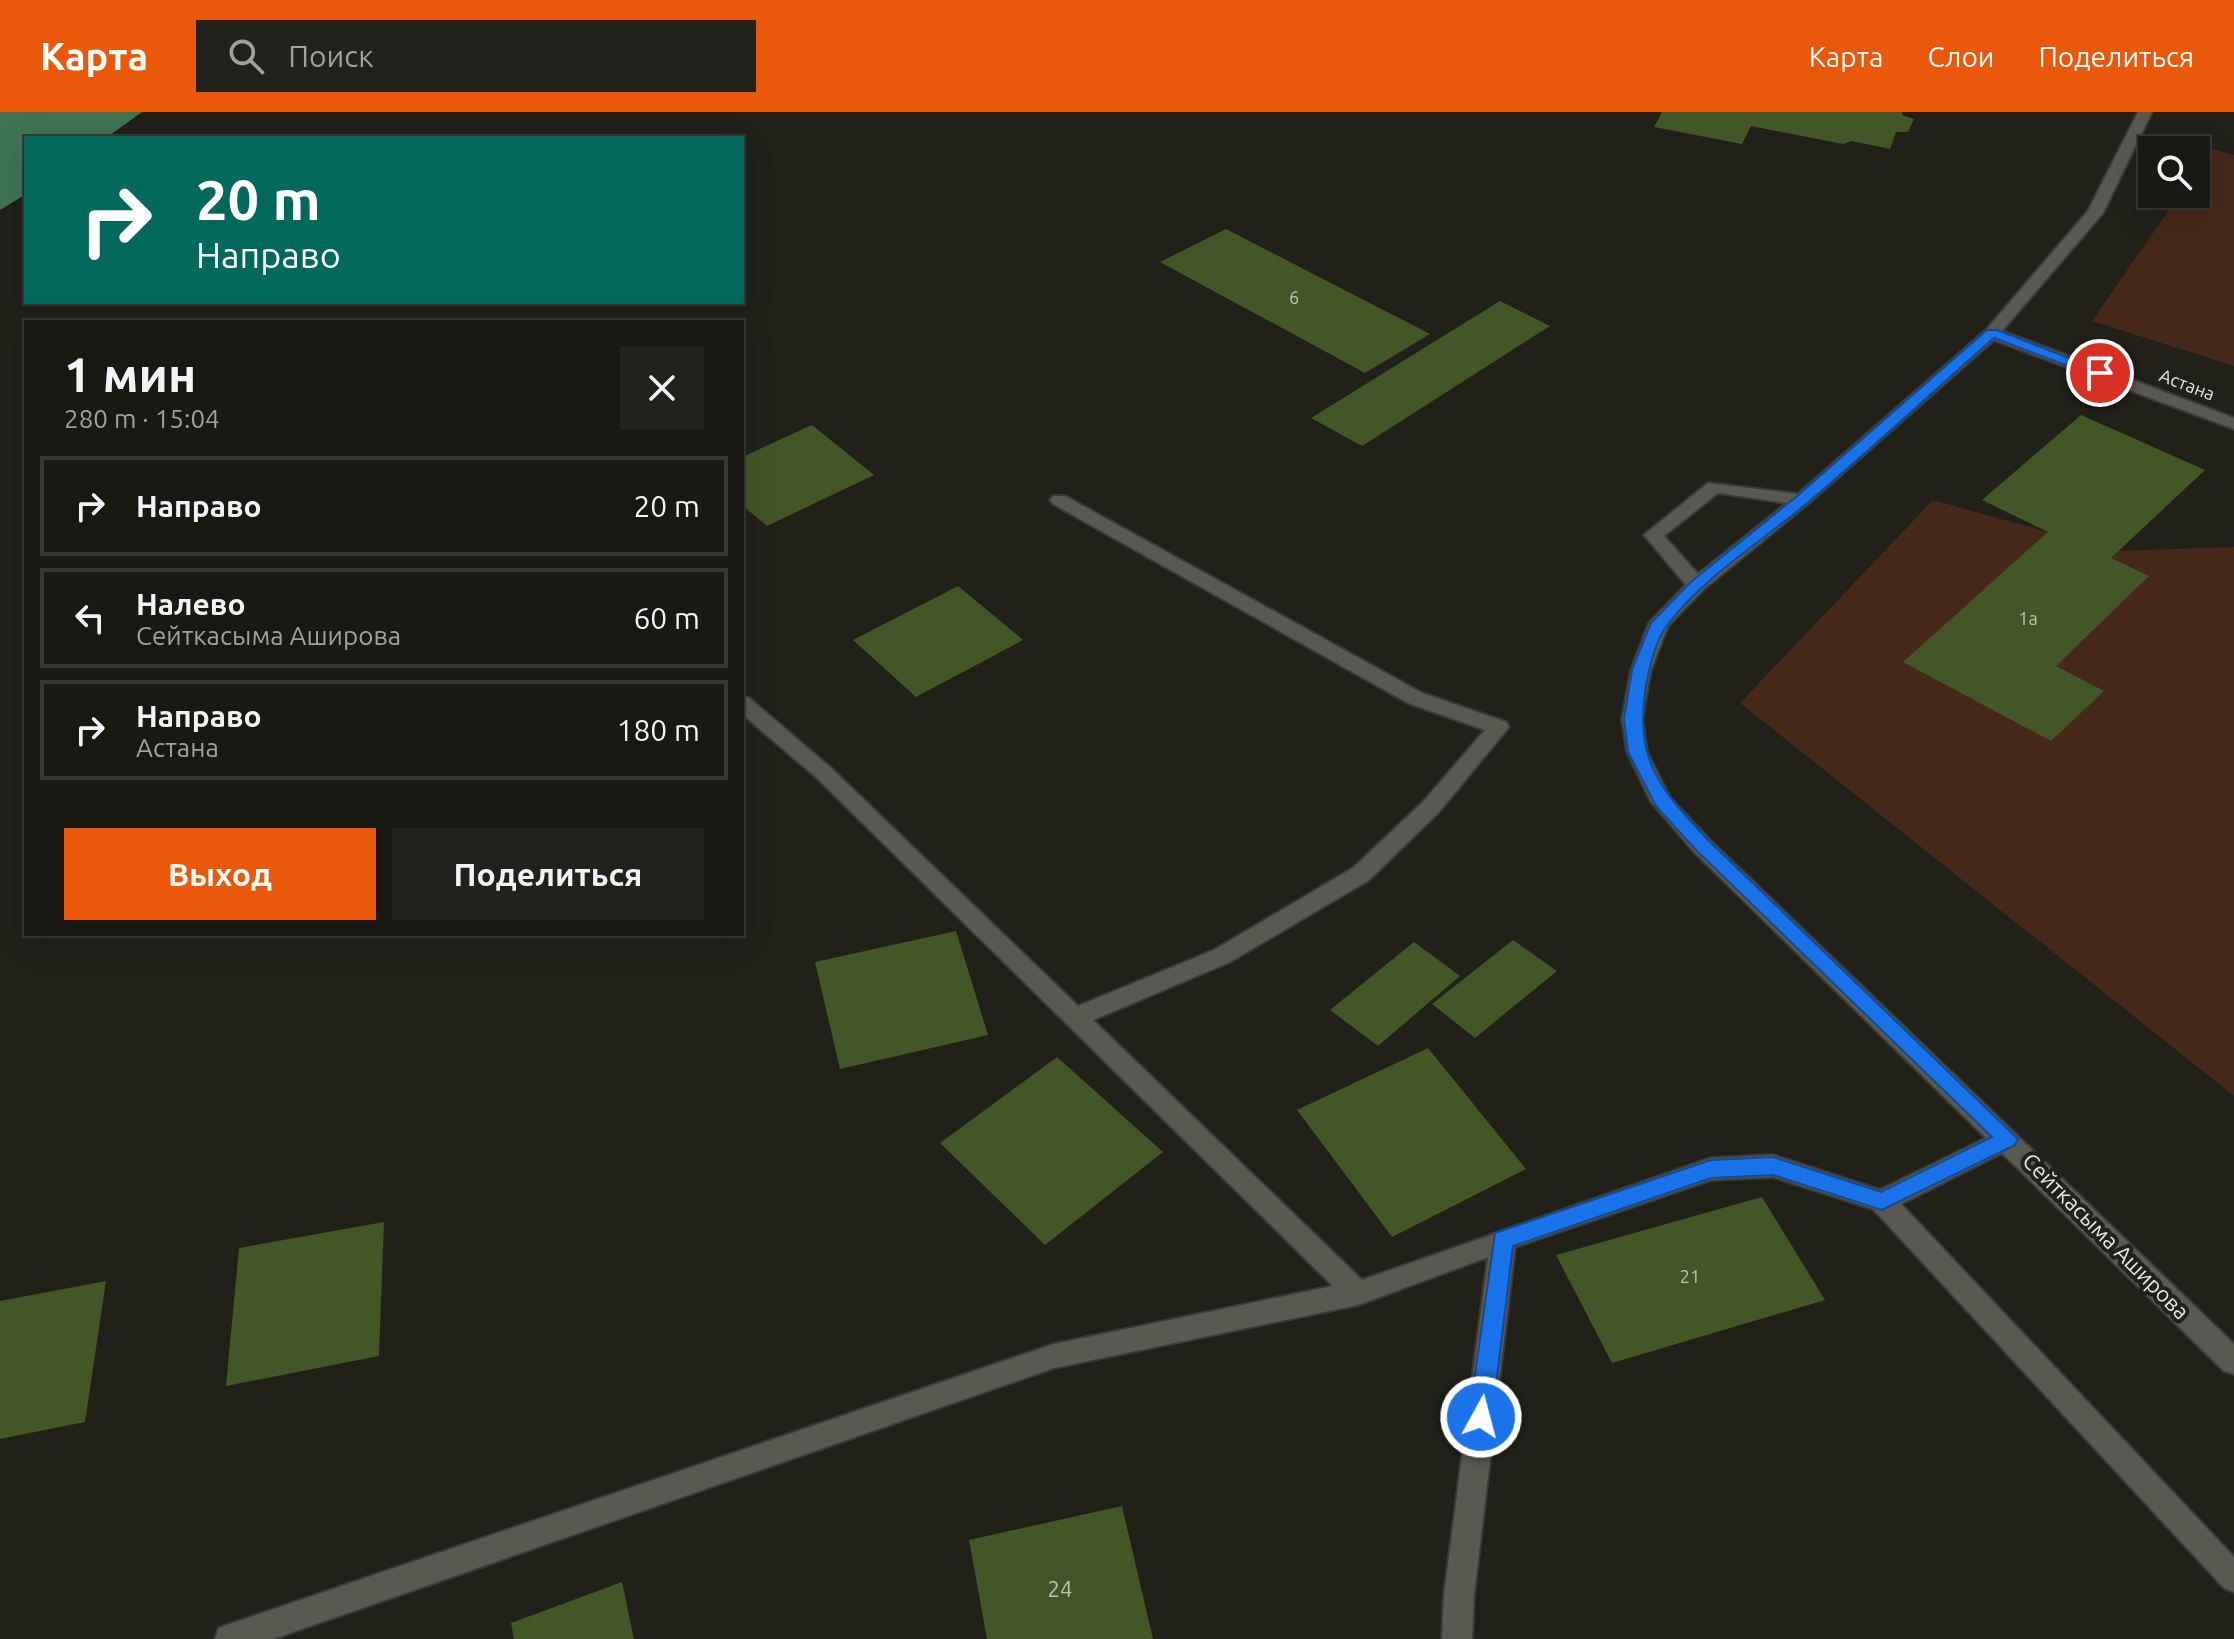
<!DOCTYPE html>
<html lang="ru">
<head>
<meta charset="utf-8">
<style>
  body { margin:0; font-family:Ubuntu,sans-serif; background:#22211c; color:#f1f3f6; height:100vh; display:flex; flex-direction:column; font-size:30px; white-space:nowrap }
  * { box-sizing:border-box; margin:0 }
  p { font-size:26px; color:#9fa0a0 }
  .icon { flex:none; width:44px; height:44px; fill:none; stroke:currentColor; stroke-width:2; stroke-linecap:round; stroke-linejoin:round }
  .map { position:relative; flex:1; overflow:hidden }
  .details { position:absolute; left:24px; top:208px; width:720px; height:616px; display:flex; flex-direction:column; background:#191813; border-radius:0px; box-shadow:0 8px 32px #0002,0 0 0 2px #373733 }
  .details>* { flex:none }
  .guide { position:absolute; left:24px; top:24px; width:720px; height:168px; border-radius:0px; box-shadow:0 8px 32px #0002,0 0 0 2px #373733; background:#00695c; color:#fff; overflow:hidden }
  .fabs { position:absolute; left:2138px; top:24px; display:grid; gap:16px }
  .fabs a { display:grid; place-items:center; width:72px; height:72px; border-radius:0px; background:#191813; box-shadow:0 8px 32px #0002,0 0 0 2px #373733; font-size:40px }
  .pin { position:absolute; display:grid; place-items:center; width:68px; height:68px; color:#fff; margin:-34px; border:4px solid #fff; border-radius:50%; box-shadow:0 2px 8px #0007 }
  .me { position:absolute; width:88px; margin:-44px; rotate:7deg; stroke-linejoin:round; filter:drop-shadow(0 0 6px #0008) }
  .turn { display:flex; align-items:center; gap:28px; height:168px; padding:0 40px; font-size:36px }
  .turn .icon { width:104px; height:104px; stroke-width:2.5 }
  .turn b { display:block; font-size:56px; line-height:68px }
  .round { display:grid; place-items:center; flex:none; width:84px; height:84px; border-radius:0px; background:#22211c }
  .overview { display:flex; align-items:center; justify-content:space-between; height:136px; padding:0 40px }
  h1 { font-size:48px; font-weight:600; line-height:60px }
  .cta { display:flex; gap:16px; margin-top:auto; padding:16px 40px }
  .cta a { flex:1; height:92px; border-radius:0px; background:#ea580c; color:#fff; font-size:32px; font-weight:600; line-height:92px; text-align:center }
  .cta a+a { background:#22211c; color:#f1f3f6 }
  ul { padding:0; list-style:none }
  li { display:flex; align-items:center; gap:24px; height:100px; margin:0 16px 12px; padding:0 24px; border:4px solid #373733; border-radius:0px }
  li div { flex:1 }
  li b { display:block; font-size:30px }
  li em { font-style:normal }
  header { display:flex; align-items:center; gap:48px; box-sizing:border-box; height:112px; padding:0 40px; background:#ea580c; color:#fff }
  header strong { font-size:38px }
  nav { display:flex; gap:44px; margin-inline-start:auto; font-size:28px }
  .search { width:560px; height:72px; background:#22211c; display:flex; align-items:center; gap:20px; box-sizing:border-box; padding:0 28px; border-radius:0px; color:#9fa0a0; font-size:30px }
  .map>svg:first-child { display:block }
</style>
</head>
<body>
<header>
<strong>Карта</strong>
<div class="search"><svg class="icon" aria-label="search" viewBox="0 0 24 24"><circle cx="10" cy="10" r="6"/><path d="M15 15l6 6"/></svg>Поиск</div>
<nav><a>Карта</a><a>Слои</a><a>Поделиться</a></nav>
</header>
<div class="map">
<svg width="2234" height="1527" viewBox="0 0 2234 1527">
  <rect width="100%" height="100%" fill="#212019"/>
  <path fill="#462919" d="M2212 37 2234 43V254L2092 209 2180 82H2196V60Z
    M1933 388 2115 439 2234 435V984L1740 591Z"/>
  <path fill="#407452" d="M0 0H142L106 26H26V82L0 98Z"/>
  <path fill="#425725" d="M1662 0H1902V3L1914 7 1908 20H1896L1890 37 1852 29 1843 32 1751 14 1742 32 1654 15Z
    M1226 117 1430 222 1365 261 1160 150Z
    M1500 189 1550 214 1362 334 1311 306Z
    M2081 303 2205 358 2111 446 2149 464 2056 554 2104 579 2051 629 1903 550 2048 420 1982 388Z
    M812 313 874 363 767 414 742 393V345Z
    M958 474 1023 528 916 585 853 528Z
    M956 819 988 923 840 957 815 850Z
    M1513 828 1557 859 1475 926 1432 892Z
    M1414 830 1460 864 1378 934 1330 898Z
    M1428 936 1526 1057 1392 1125 1297 998Z
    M1057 945 1163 1040 1045 1133 940 1031Z
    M1762 1085 1825 1188 1612 1251 1556 1143Z
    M384 1110 379 1244 226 1274 239 1136Z
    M106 1169 85 1310 0 1327V1189Z
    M1122 1394 1153 1527H987L969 1428Z
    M622 1470 634 1527H514L511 1511Z"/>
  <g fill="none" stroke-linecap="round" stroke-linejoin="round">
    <defs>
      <path id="minor" d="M2138 0H2152L2103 101 2002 219 2234 306V317L1994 228 1808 392 1704 477 1668 514 1651 558 1642 607 1647 640 1670 686 1710 728 2234 1232V1262L2224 1259 2002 1041 1901 1092 2234 1445V1480L2224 1476 1873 1097 1773 1065 1711 1068 1515 1135 1474 1483 1472 1527H1442L1444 1483 1488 1145 1358 1193 1054 1256 273 1527H215L219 1516 230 1512 1054 1232 1333 1174 817 666 742 602V584L749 586 831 656 1078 894 1214 838 1353 756 1423 690 1485 618 1408 591 1053 392 1050 388 1053 384H1065L1422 581 1506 610 1509 615 1439 700 1369 768 1230 850 1093 908 1362 1168 1711 1046 1773 1043 1880 1078 1986 1026 1694 740 1651 690 1627 640 1622 607 1631 558 1649 511 1686 473 1644 423 1708 371 1798 382 1986 218 2088 99ZM1718 381 1787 391 1698 462 1664 424Z"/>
    </defs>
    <use href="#minor" stroke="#3b3b36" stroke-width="4"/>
    <use href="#minor" fill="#595851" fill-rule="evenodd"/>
  </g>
  <path fill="#1a73e8" stroke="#114b97" stroke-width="2" d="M1987 218H1997L2107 261 2095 264 1994 226C1931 281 1870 338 1806 392 1761 430 1705 464 1668 512 1656 527 1649 555 1646 574 1634 649 1660 677 1709 729L2018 1027 2015 1033 1882 1098 1773 1063 1711 1066 1513 1134 1492 1305 1489 1313 1481 1316 1473 1313 1469 1305 1495 1121 1711 1048 1773 1045 1881 1080 1992 1025 1696 738 1656 694 1628 640 1624 607 1632 558 1651 511 1692 469 1796 385Z"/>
  <g text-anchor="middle" stroke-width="8" stroke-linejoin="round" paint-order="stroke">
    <g font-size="18" fill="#bec3b4">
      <text x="1294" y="192">6</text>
      <text x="2028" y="513">1а</text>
      <text x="1690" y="1171">21</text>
    </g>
    <g font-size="18" fill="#e8e7e3" stroke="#212019">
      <text transform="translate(2187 273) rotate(21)" y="6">Астана</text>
    </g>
    <g font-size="22" fill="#e8e7e3" stroke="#212019">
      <text transform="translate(2106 1124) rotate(45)" y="8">Сейткасыма Аширова</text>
    </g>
    <g font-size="22" fill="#bec3b4">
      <text x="1060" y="1485">24</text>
    </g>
  </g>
</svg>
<div class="fabs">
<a><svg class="icon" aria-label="search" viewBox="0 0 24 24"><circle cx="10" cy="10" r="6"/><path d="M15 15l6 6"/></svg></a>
</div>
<div class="pin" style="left:2100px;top:261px;background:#d93025"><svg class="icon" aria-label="arrive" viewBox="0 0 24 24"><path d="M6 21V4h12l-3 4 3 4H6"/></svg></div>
<svg class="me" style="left:1481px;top:1305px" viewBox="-20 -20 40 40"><circle r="17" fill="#1a73e8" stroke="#fff" stroke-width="3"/><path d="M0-11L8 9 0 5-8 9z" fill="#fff"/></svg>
<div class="guide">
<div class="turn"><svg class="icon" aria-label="right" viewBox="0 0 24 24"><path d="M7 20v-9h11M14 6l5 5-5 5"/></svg><div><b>20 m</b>Направо</div></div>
</div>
<section class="details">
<div class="overview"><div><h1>1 мин</h1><p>280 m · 15:04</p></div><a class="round"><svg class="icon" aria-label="close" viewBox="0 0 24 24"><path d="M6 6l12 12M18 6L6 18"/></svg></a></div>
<ul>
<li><svg class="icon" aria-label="right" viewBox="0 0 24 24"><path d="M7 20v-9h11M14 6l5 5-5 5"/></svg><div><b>Направо</b></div><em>20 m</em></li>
<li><svg class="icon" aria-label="left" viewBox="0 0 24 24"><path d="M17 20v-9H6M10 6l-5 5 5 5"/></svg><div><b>Налево</b><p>Сейткасыма Аширова</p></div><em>60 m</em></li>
<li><svg class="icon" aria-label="right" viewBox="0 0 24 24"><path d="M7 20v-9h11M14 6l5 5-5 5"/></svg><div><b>Направо</b><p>Астана</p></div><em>180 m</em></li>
</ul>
<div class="cta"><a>Выход</a><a>Поделиться</a></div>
</section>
</div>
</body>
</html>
